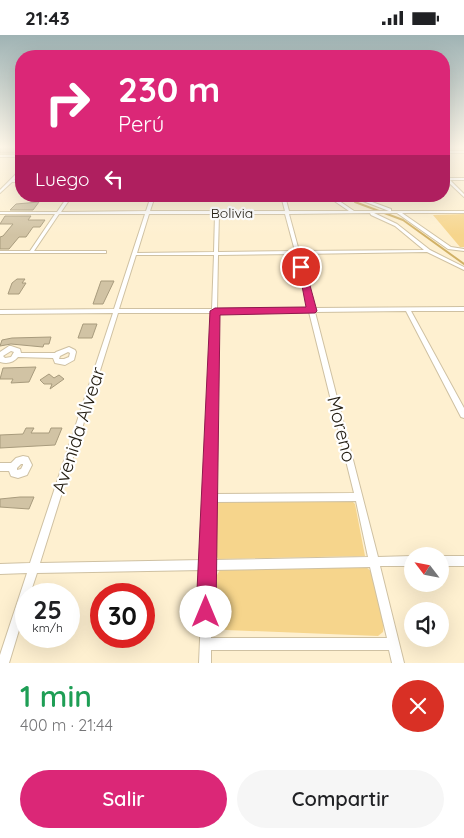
<!DOCTYPE html>
<html lang="es">
<head>
<meta charset="utf-8">
<style>
  body { margin:0; font-family:Quicksand,sans-serif; background:#f6f6f6; color:#202124; height:100vh; display:flex; flex-direction:column; font-size:19px; white-space:nowrap }
  * { box-sizing:border-box; margin:0 }
  p { font-size:16px; color:#757577 }
  .icon { flex:none; width:28px; height:28px; fill:none; stroke:currentColor; stroke-width:2; stroke-linecap:round; stroke-linejoin:round }
  .map { position:relative; height:628px; overflow:hidden }
  .side { display:flex; flex-direction:column; background:#fff; flex:1 }
  .side>* { flex:none }
  .top-card { position:absolute; left:15px; top:15px; width:435px; height:152px; border-radius:20px; box-shadow:0 5px 20px #0002; background:#db2777; color:#fff; overflow:hidden }
  .needle { width:32px; rotate:302deg }
  .controls { position:absolute; left:404px; top:512px; display:grid; gap:10px }
  .controls a { display:grid; place-items:center; width:45px; height:45px; border-radius:50%; background:#fff; box-shadow:0 5px 20px #0002; font-size:25px }
  .speed { position:absolute; left:15px; top:548px; display:flex; gap:10px; font-size:25px; font-weight:700; text-align:center }
  .speed>* { display:grid; place-content:center; width:65px; height:65px; border-radius:50%; background:#fff; box-shadow:0 5px 20px #0002; line-height:1 }
  .speed small { font-size:12px; font-weight:400 }
  .speed .limit { border:8px solid #d22; background:#fff; color:#111 }
  .pin { position:absolute; display:grid; place-items:center; width:42px; height:42px; color:#fff; margin:-21px; border:2px solid #fff; border-radius:50%; box-shadow:0 1px 5px #0007 }
  .me { position:absolute; width:55px; margin:-28px; rotate:0deg; stroke-linejoin:round; filter:drop-shadow(0 0 4px #0008) }
  .turn { display:flex; align-items:center; gap:18px; height:105px; padding:0 20px; font-size:22px }
  .turn .icon { width:65px; height:65px; stroke-width:2.5 }
  .turn b { display:block; font-size:35px; line-height:42px }
  .then { display:flex; align-items:center; height:48px; padding:0 20px; background:#0003; gap:10px; font-size:19px }
  .round { display:grid; place-items:center; flex:none; width:52px; height:52px; border-radius:26px; background:#f6f6f6 }
  .head { display:flex; align-items:center; justify-content:space-between; height:85px; padding:0 20px }
  h1 { font-size:30px; font-weight:600; line-height:38px; color:#1e9e55 }
  .button { display:flex; gap:10px; margin-top:auto; padding:10px 20px }
  .button a { flex:1; height:58px; border-radius:30px; background:#db2777; color:#fff; font-size:20px; font-weight:600; line-height:58px; text-align:center }
  .button a+a { background:#f6f6f6; color:#202124 }
  .status { display:flex; justify-content:space-between; align-items:center; height:35px; padding:0 25px; background:#fff; direction:ltr }
  .status svg { height:14px; fill:currentColor }
  .map>svg:first-child { display:block }
</style>
</head>
<body>
<div class="status"><b>21:43</b><svg viewBox="0 0 49 12"><path d="M0 12V9h3v3zM5 12V6h3v6zM10 12V3h3v9zM15 12V0h3v12zM26 1h20v11H26zM47 4h2v5h-2z"/></svg></div>
<div class="map">
<svg width="464" height="628" viewBox="0 0 464 628">
  <rect width="100%" height="100%" fill="#fef0d0"/>
  <path fill="#f6d58c" d="M464 179V212H460L433 180Z
    M216 465 352 466 355 469 365 521 218 524 213 516 214 468Z
    M366 532 373 538 384 590 383 597 378 601 226 595 220 593 217 586V540L220 535Z"/>
  <g fill="none" stroke-linecap="round" stroke-linejoin="round">
    <path stroke="#d1b167" stroke-width="1" d="M344 161 358 168"/>
    <path stroke="#d1b167" stroke-width="2" d="M355 167 403 185 464 229"/>
  </g>
  <path fill="#d1c3a4" stroke="#a89b7d" d="M0 112H21V118H0Z
    M39 167 33 175H10L16 169Z
    M5 181H31L28 185H45L40 192H33L26 202H19L9 214H0V202L3 201 13 189H0Z
    M17 244H25L22 248H26L19 259H8L12 248Z
    M101 246H114L103 269H93Z
    M83 289H97L92 303H78Z
    M51 302 49 309H44L43 312 11 309 0 311 2 305 12 303Z
    M36 332 29 347 11 348 13 344H0L3 333Z
    M49 339 54 343 59 340 64 344 50 354 52 349H44L40 345Z
    M26 393H34L31 398H49L51 393H62L55 410 0 413V400L23 399Z
    M20 462H34L29 474 0 472V464Z"/>
  <g fill="none" stroke-linecap="round" stroke-linejoin="round">
    <defs>
      <path id="minor" d="M20 135H21V138L14 145H21V147H12L0 158V155Z
        M444 140 448 143H464V145H450L464 159V162L446 145H444Z
        M68 161H72L61 177 146 176 151 161H155L150 176H285L281 161H285L289 176H349L327 161H332L354 176H389L350 161H356L391 174V176H464V178H402L451 212 464 214V216L448 214 397 178H374L397 189 430 215 464 232V235L427 217 300 219 314 273 464 272V276H411L464 373V383L461 382 406 276 315 277 378 522 412 521V531H380L404 628H392L389 615H211V628H199L203 535 37 538 30 559H26V572L9 628H0V620L27 538 0 539V529L30 528 113 278 0 279V275L114 274 145 179H59L34 216H106V218H0V216H30L55 179H0V177H57ZM370 178 371 180 395 191 424 215 299 216 289 179ZM149 179H215L214 217 137 218ZM219 179H285L295 216 218 217ZM295 219 309 273 217 274 218 220ZM136 220H214L212 274H119ZM309 277 354 458 214 459 217 278ZM118 278H212L203 525 40 528ZM356 466 368 522 213 525 214 467ZM370 532 387 603H211L212 535Z
        M9 311H11L20 314 21 318H55L56 317 69 312 75 315 76 317 74 325 65 330 55 328 53 323 18 322C13 328 7 329 0 327V317ZM11 316 14 317 11 322 5 323 3 321ZM68 317 70 318 69 322 64 324H59L60 321Z
        M23 421 28 422 32 430 27 440 18 443 11 441 9 436H0V428H11L16 423ZM21 429H23V430L21 434 17 435V433Z
        M440 521H464V531H440Z"/>
      <path id="secondary" d="M444 116H464V118H444Z
        M0 120H21V122H0Z"/>
    </defs>
    <use href="#minor" stroke="#cfc1a2" stroke-width="2"/>
    <use href="#secondary" stroke="#cfc1a2" stroke-width="2"/>
    <use href="#minor" fill="#fff" fill-rule="evenodd"/>
    <use href="#secondary" fill="#fff" fill-rule="evenodd"/>
  </g>
  <linearGradient id="sky" x2="0" y2="1"><stop stop-color="#9fb3b4"/><stop offset="0.56" stop-color="#fff8ea"/><stop offset="1" stop-color="#fff8ea" stop-opacity="0"/></linearGradient>
  <rect width="464" height="200" fill="url(#sky)"/>
  <path fill="#db2777" stroke="#8e194d" d="M298 230 305 232 317 276 315 278 220 280 216 577 213 584 206 587 199 584 196 577 210 276 215 273 306 272Z"/>
  <g text-anchor="middle" stroke-width="4.5" stroke-linejoin="round" paint-order="stroke">
    <g font-size="14" fill="#262015" stroke="#fff">
      <text x="232" y="183">Bolivia</text>
    </g>
    <g font-size="19" fill="#262015" stroke="#fff">
      <text transform="translate(342 394) rotate(76)" y="7">Moreno</text>
      <text transform="translate(78 395) rotate(-72)" y="7">Avenida Alvear</text>
    </g>
  </g>
</svg>
<div class="controls">
<a><svg class="needle" viewBox="-14 -14 28 28"><path d="M0-13l5 13h-10z" fill="#e53935"/><path d="M0 13l5-13h-10z" fill="#757577"/></svg></a>
<a><svg class="icon" aria-label="sound" viewBox="0 0 24 24"><path d="M4 9h4l5-4v14l-5-4H4zM17 9q2 3 0 6"/></svg></a>
</div>
<div class="speed"><div>25<small>km/h</small></div><div class="limit">30</div></div>
<div class="pin" style="left:301px;top:232px;background:#d93025"><svg class="icon" aria-label="arrive" viewBox="0 0 24 24"><path d="M6 21V4h12l-3 4 3 4H6"/></svg></div>
<svg class="me" style="left:206px;top:577px" viewBox="-20 -20 40 40"><circle r="19" fill="#fff"/><path d="M0-13L10 11 0 6-10 11z" fill="#db2777"/></svg>
<div class="top-card">
<div class="turn"><svg class="icon" aria-label="right" viewBox="0 0 24 24"><path d="M7 20v-9h11M14 6l5 5-5 5"/></svg><div><b>230 m</b>Perú</div></div>
<div class="then">Luego<svg class="icon" aria-label="left" viewBox="0 0 24 24"><path d="M17 20v-9H6M10 6l-5 5 5 5"/></svg></div>
</div>
</div>
<section class="side">
<div class="head"><div><h1>1 min</h1><p>400 m · 21:44</p></div><a class="round" style="background:#d93025;color:#fff"><svg class="icon" aria-label="close" viewBox="0 0 24 24"><path d="M6 6l12 12M18 6L6 18"/></svg></a></div>
<div class="button"><a>Salir</a><a>Compartir</a></div>
</section>
</body>
</html>
